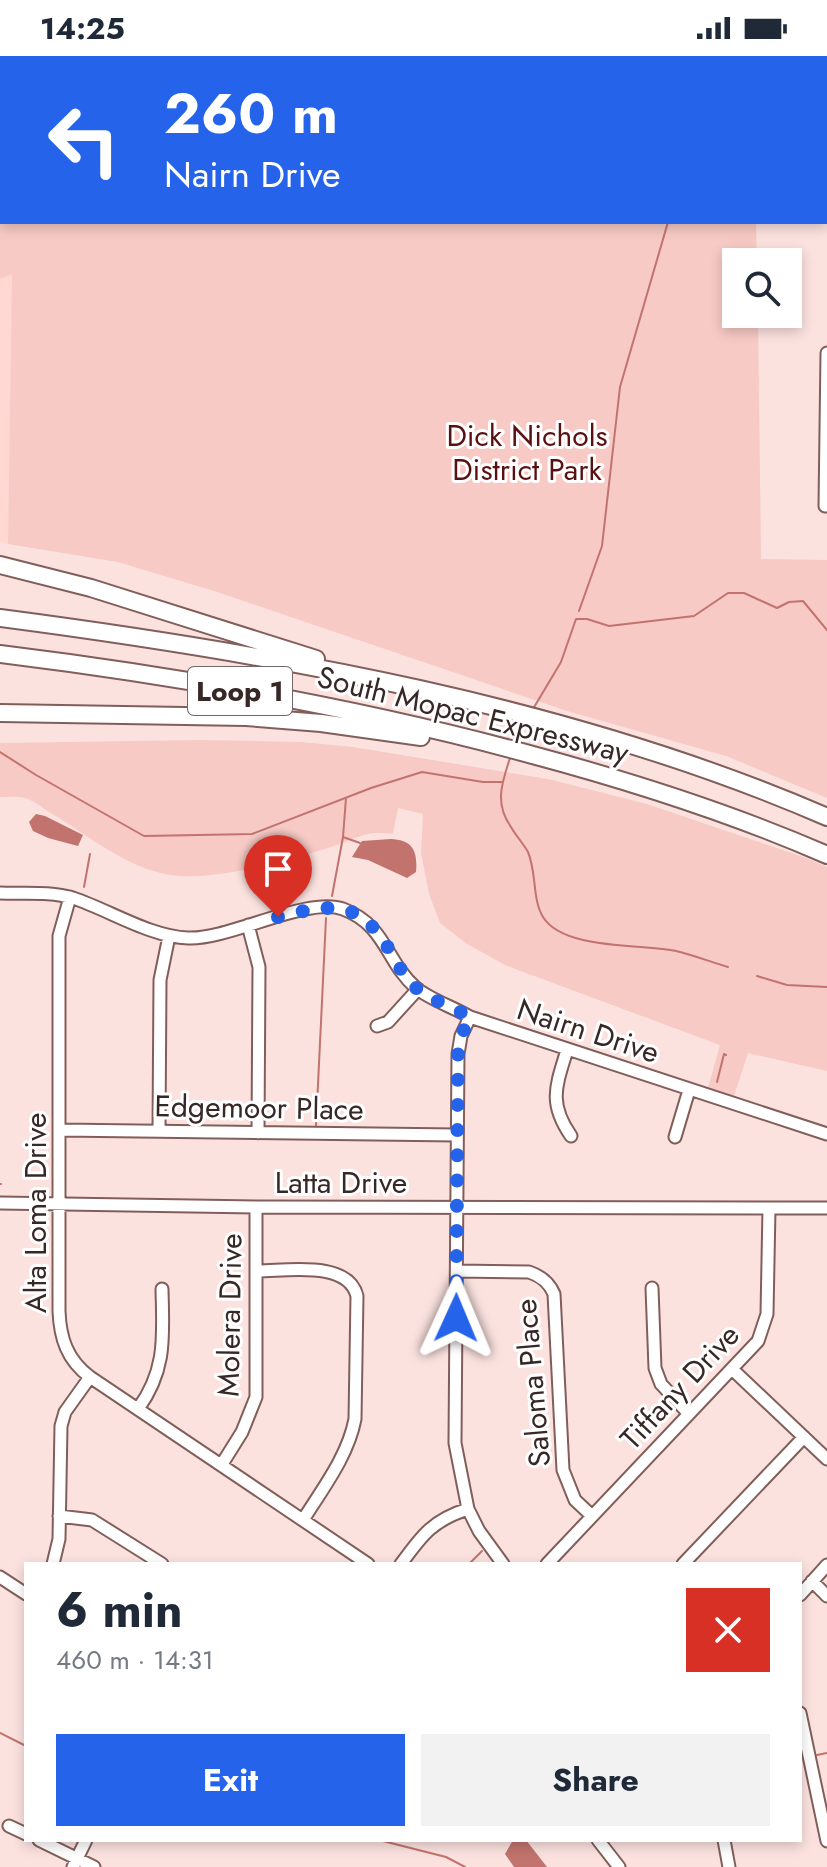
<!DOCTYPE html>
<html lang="en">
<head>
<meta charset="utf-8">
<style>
  body { margin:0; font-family:Jost,sans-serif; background:#f2f2f3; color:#1f2937; height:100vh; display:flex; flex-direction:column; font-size:30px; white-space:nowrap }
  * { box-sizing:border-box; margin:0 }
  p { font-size:26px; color:#747a83 }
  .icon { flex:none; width:44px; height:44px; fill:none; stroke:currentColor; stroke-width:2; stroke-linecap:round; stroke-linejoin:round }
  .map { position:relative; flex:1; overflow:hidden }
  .panel { position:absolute; left:24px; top:1506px; width:778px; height:280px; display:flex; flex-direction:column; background:#fff; border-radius:0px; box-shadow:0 4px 12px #0003 }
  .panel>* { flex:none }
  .top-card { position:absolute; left:0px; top:0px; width:828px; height:168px; box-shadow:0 4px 12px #0003; background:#2563eb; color:#fff; overflow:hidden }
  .controls { position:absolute; left:722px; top:192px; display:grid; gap:16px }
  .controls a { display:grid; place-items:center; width:80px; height:80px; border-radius:0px; background:#fff; box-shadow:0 4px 12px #0003; font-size:40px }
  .pin { position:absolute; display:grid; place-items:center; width:68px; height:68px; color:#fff; margin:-82px -34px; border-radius:50% 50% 50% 0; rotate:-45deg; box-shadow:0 0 8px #0007 }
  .pin .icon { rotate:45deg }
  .me { position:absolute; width:88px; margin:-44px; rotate:1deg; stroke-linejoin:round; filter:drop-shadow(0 0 6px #0008) }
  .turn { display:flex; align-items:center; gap:28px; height:168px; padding:0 32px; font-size:36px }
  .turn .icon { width:104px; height:104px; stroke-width:2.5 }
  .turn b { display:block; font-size:56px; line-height:68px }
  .round { display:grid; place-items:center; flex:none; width:84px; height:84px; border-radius:0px; background:#f2f2f3 }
  .summary { display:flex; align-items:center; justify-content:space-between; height:136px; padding:0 32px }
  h1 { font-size:48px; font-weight:700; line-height:60px }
  .action { display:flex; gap:16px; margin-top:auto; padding:16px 32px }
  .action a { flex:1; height:92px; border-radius:0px; background:#2563eb; color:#fff; font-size:32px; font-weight:700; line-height:92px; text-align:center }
  .action a+a { background:#f2f2f3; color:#1f2937 }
  .status { display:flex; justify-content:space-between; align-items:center; height:56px; padding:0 40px; background:#fff; direction:ltr }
  .status svg { height:22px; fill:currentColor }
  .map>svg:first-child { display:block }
</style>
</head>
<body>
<div class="status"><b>14:25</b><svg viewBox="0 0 49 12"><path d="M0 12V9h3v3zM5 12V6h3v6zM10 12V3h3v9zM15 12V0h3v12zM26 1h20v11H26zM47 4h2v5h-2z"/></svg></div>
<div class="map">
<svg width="827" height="1811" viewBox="0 0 827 1811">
  <rect width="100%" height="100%" fill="#fbe2df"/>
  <path fill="#ffd7d3" d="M12 217 8 488 0 487V223Z"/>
  <path fill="#f7cac5" d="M0 0H754L2 2V166H756L757 206H736V258H758L761 503 827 504V742L726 700 567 655 214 535 118 506 8 488 12 218 0 223Z
    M200 684 301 686 353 691 548 723 647 748 806 802 827 811V1015L748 997 734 1040 708 1032 720 989 507 910 467 888 440 867 429 838 421 797 423 758 398 752 393 778C361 774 356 784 328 792 288 804 211 826 171 819 125 812 90 780 51 757 43 753 34 744 25 742 18 740 7 741 0 741V687Z"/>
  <path fill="#c2736d" d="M36 758 45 760 83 779 78 790 48 782 33 775 29 766Z
    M391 783C412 784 418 794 416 816L407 822 368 804 352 801 362 785Z
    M513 1784H526L547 1811H514L505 1798Z"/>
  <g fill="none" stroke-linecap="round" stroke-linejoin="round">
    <path stroke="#c2736d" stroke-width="2" d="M678 0V2
      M720 0V2
      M579 555 602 490 620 331 668 166
      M533 653 561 606 576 563H587L609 570 694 560 728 537H744L777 552 789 546 803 545 827 574
      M514 688 525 665
      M0 696 36 719 144 780 252 778 371 732 422 716 483 726H503
      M510 702C502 727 494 747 511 771 516 780 523 787 528 796 537 818 532 843 543 861 563 894 642 888 676 895 693 899 711 906 728 911
      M343 781 360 787
      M84 831 90 798
      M332 840 343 781 346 742
      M757 920 787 929 827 931
      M717 1026 724 998 726 999
      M316 1070 326 862
      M0 1128H1
      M469 1508 482 1495
      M0 1677 26 1690
      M817 1699 827 1697
      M379 1784 446 1801 465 1811"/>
    <defs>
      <path id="minor" d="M827 297 825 450H827
        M0 837C24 838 50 835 73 842 109 854 151 881 188 882 229 884 307 840 343 853 386 869 386 906 416 932 431 944 453 951 470 961L827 1078
        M70 841 59 880V1255C60 1282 67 1304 90 1321L368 1508
        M248 869 259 911 258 1077
        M470 961 461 980 458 998 455 1387 468 1453 479 1475 503 1508
        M377 970 388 966 418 933
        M567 994C556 1030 548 1047 571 1080
        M61 1074 456 1079
        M159 1075 160 924 169 880
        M675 1081 689 1034
        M0 1147 256 1151 827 1152
        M258 1215C287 1215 348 1204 357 1240L355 1363C348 1400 323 1432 303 1464
        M457 1215 529 1216C541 1220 549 1226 554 1238L563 1414 575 1444 592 1460
        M652 1232 655 1312 661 1328 689 1358
        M732 1313 827 1403
        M138 1353C167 1313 163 1280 162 1233
        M222 1408 242 1376 256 1341V1151
        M59 1460 92 1464 162 1508
        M53 1508 59 1483 61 1370 65 1356 90 1321
        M401 1508C422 1479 433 1464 468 1453
        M547 1508 758 1285 767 1258 769 1152
        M683 1508 804 1381
        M0 1521 26 1538
        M812 1525 827 1540
        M800 1539 827 1509
        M800 1657 827 1785
        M9 1770 26 1778
        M39 1784 94 1811
        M598 1784 619 1811
        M724 1784 729 1811
        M73 1811 86 1784"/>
      <path id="highway" d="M0 509 91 532 316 603
        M0 562C275 598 572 650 827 761
        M0 598C178 620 356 651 529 698 630 725 731 757 827 799
        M0 657 246 661 321 667 421 681"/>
    </defs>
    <use href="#minor" stroke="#815e5a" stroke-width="15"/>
    <use href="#highway" stroke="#815e5a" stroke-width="20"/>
    <use href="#minor" stroke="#fff" stroke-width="11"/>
    <use href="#highway" stroke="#fff" stroke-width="16"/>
  </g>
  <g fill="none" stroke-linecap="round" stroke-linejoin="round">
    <path stroke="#2563eb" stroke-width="14" stroke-dasharray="0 25.2" d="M278 861C327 849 356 841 387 890 395 903 403 920 415 931 430 944 453 951 470 961L461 980 458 998 456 1262"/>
  </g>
  <g text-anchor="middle" stroke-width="6" stroke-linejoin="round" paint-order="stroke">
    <rect fill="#fff" stroke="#736867" stroke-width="2" x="188" y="611" width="104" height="48" rx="6"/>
    <g font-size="28" font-weight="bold" fill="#372826">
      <text x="240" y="645">Loop 1</text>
    </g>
    <g font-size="30" fill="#591011" stroke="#fff">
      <text x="527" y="390">Dick Nichols<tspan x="527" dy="34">District Park</tspan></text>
    </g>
    <g font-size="30" fill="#372826" stroke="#fff">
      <text transform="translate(473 659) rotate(14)" y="10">South Mopac Expressway</text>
      <text transform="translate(588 975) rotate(18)" y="10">Nairn Drive</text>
      <text transform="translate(259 1052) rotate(1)" y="10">Edgemoor Place</text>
      <text x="341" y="1137">Latta Drive</text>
      <text transform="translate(36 1157) rotate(-90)" y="10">Alta Loma Drive</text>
      <text transform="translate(230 1259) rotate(-89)" y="10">Molera Drive</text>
      <text transform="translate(533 1327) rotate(-95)" y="10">Saloma Place</text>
      <text transform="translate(680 1331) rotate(-47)" y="10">Tiffany Drive</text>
    </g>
  </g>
</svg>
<div class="controls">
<a><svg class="icon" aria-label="search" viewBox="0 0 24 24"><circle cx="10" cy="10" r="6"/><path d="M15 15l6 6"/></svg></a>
</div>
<div class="pin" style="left:278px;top:861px;background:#d93025"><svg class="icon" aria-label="arrive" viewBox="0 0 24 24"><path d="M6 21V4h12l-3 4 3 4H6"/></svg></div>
<svg class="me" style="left:456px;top:1262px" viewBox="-20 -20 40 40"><path d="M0-17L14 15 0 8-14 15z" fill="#2563eb" stroke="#fff" stroke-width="4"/></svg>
<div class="top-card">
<div class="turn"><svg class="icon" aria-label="left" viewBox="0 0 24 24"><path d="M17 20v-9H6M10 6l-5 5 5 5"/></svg><div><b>260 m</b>Nairn Drive</div></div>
</div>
<section class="panel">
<div class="summary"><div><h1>6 min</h1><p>460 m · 14:31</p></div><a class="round" style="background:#d93025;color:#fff"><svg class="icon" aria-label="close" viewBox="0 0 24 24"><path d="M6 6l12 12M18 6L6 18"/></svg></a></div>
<div class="action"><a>Exit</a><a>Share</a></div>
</section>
</div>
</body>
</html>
